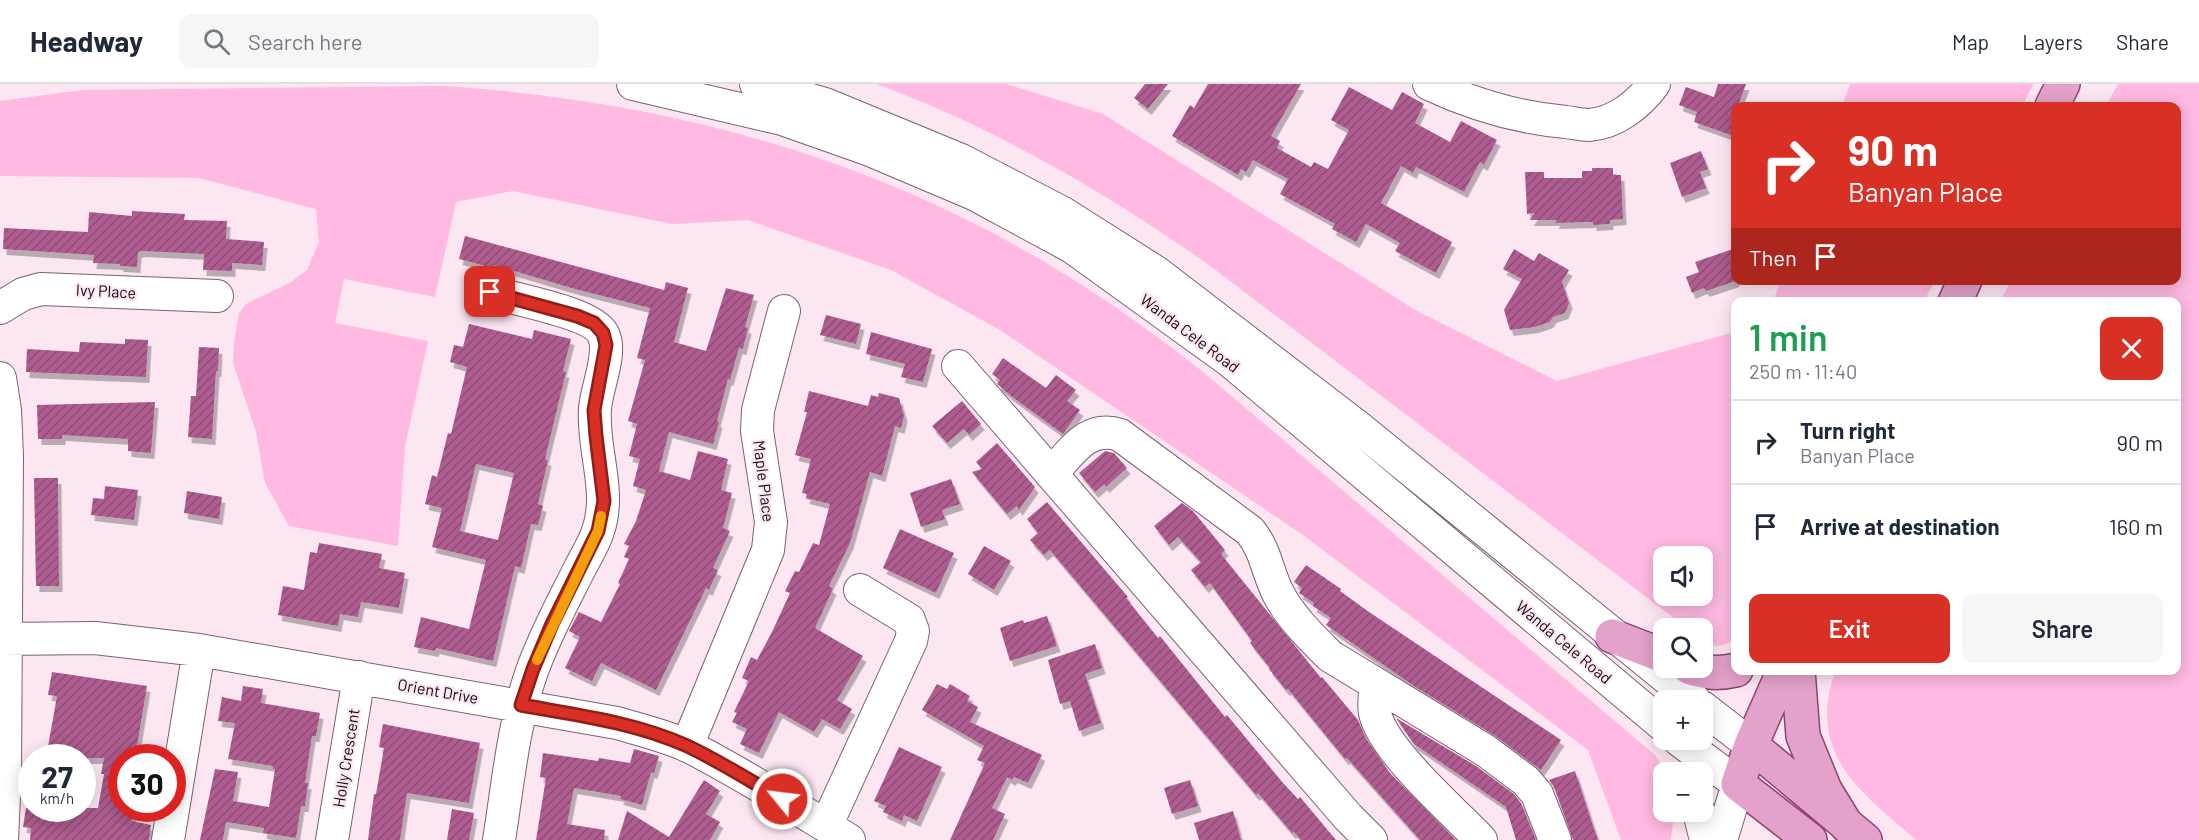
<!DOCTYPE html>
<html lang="en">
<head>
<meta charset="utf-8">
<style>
  body { margin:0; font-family:Barlow,sans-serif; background:#f6f6f7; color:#1f2937; height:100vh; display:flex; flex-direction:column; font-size:22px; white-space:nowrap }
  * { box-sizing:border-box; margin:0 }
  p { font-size:20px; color:#747a83 }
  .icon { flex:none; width:33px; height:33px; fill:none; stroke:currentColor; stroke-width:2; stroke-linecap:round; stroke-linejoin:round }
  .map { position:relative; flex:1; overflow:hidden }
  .panel { position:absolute; left:1731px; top:213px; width:450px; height:378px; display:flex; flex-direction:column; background:#fff; border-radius:12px; box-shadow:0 3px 15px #0003 }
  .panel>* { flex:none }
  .top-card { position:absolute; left:1731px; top:18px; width:450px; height:183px; border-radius:12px; box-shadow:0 3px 15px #0003; background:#d93025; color:#fff; overflow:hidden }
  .fabs { position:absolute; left:1653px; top:462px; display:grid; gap:12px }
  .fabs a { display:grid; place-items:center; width:60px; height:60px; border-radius:12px; background:#fff; box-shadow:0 3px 15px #0003; font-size:30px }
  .speed { position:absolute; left:18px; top:660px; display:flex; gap:12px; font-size:30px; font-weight:700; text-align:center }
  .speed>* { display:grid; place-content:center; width:78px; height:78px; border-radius:50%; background:#fff; box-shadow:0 3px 15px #0003; line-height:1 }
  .speed small { font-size:15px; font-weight:400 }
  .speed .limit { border:9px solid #d22; background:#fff; color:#111 }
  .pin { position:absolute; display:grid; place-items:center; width:51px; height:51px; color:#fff; margin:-26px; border-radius:12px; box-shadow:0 3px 9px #0006 }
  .me { position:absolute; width:66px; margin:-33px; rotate:299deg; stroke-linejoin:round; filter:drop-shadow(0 0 4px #0008) }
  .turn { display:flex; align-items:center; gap:21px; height:126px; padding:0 18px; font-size:27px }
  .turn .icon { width:78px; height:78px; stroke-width:2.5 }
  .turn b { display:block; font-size:42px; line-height:51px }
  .then { display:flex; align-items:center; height:57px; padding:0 18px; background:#0003; gap:12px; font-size:22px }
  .round { display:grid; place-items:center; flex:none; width:63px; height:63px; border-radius:12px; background:#f6f6f7 }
  .headline { display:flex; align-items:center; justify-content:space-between; height:102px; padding:0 18px }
  h1 { font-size:36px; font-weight:600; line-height:45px; color:#1e9e55 }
  .cta { display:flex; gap:12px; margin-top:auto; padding:12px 18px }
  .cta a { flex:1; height:69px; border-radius:12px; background:#d93025; color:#fff; font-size:24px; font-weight:600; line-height:69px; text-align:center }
  .cta a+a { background:#f6f6f7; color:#1f2937 }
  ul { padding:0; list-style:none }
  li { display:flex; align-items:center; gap:18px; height:84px; padding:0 18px; border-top:2px solid #e0e1e3 }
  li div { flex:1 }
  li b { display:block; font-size:22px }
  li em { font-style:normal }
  header { display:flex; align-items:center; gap:36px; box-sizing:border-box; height:84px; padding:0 30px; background:#fff; border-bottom:2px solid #e0e1e3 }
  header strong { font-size:28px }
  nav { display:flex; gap:33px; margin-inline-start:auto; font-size:21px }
  .search { width:420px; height:54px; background:#f6f6f7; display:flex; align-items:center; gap:15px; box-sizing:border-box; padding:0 21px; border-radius:12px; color:#747a83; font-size:22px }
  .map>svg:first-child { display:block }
</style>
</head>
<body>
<header>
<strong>Headway</strong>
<div class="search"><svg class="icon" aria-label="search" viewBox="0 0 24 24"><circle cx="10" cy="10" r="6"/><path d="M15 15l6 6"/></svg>Search here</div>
<nav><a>Map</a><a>Layers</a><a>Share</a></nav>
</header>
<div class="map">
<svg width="2199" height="756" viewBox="0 0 2199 756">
  <defs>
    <pattern id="building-hatch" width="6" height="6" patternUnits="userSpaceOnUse" patternTransform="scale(1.5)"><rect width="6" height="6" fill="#af5d90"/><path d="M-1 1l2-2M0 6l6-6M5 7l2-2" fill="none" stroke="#8d4b74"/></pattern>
    <filter id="shadow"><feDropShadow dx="3.5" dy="6" stdDeviation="0" flood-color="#0004"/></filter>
  </defs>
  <rect width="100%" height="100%" fill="#fce6f2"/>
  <path fill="#ffb9e2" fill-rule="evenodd" d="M876 0H1006L1103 30 1417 227 1557 297 1735 248V553C1726 563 1714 565 1703 556L1702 544H1687L1205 178C1103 107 994 43 876 0ZM1664 472H1702V512H1664Z
    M1850 0H2034L2022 22H1842Z
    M2118 0H2199V756H1916C1859 706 1807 671 1835 587L2176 586V218L2000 217 2011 197 2176 196V22H2106Z
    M444 2C676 17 896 79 1091 207 1130 232 1166 259 1202 287L1655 671 1666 688H1664V728H1674L1671 756H1621L1588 666 1303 451 1000 246 891 186 748 136 672 140 513 107 456 118 435 213 344 195 335 239 428 257 405 362 398 462 289 442 265 399 256 348 233 279 234 259 239 229 246 220 291 198 307 186 319 158 316 125 199 94 0 92V17L83 6Z
    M1781 197V196L1935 197 1924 217H1773Z"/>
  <path fill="url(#building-hatch)" fill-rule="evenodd" filter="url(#shadow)" d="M1145 0H1168L1148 25 1134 14Z
    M1208 0H1301L1271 52 1280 57 1277 64 1311 83 1314 78 1328 85 1349 46 1331 36 1349 3 1392 26 1402 8 1424 20 1415 39 1450 58 1461 37 1497 56 1484 81 1480 78 1464 108 1416 83 1413 89 1401 82 1381 119 1452 158 1436 189 1395 167 1400 159 1366 140 1356 158 1332 145 1335 140 1280 110 1288 95 1253 76 1246 88 1241 85 1238 91 1172 52 1190 21 1194 24Z
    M1718 0H1746L1738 22H1736V53L1694 38 1697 28 1679 21 1686 3 1714 13Z
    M1701 67 1708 85 1700 88 1706 104 1682 113 1670 79Z
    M1592 84H1613V91H1621L1623 135 1610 136V140L1593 141V138L1555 139 1557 136H1530L1535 129 1527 130 1525 88H1544V94H1582V87H1592Z
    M132 127 185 130 184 136 227 137 226 155 264 158 262 181 232 179V187L203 186 204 170 142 167 138 168 137 183 120 182V180L93 179 94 171 3 165 4 144 88 148 89 128 132 132Z
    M465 152 664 206 666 198 688 204 674 258 706 267 726 204 754 211 745 243 748 244 743 265 739 264 730 296 728 295 717 337 719 338 713 360 669 348 659 387 690 396 698 367 728 375 721 406 732 409 723 444 730 447 713 484 718 486 709 506 706 504 656 606 601 579 592 597 565 584 580 553 569 547 579 528 601 538 620 500 618 499 629 475 624 473 629 462 624 460 636 437 646 406 633 402 640 375 629 372 637 340 628 337 645 276 637 274 650 224 575 205 494 181 493 184 459 175Z
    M1736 164V197L1706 207 1704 204 1692 209 1686 193 1699 188 1695 178Z
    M1514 165 1534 177 1539 169 1569 186 1562 198 1569 219 1565 229 1553 233 1550 238 1535 243 1510 246 1504 226 1522 195 1503 185Z
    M826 231 861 240 856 260 820 251Z
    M469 240 532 255 534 246 571 255 563 287 566 288 545 375 548 376 538 420 543 422 538 441 531 440 521 484 515 482 493 577 436 564 435 567 414 563 421 533 469 545 486 476 432 463 442 424 425 420 432 391 437 393 448 349 451 350 467 283 450 278 454 261 463 263ZM476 380 514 389 498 456 460 447Z
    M871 248 932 265 923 298 901 293 905 280 866 270Z
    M125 255 148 256 146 293 26 288 27 265 79 268 80 258 125 260Z
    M199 263 219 264 218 287H216L212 355 188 353 191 312H196Z
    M1003 274 1046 304 1056 291 1076 306 1067 317 1080 326 1063 350 1011 312 997 300 1000 296 992 290Z
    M809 307 868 322 871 311 878 313 879 309 899 314 904 332 901 344 895 342 882 392 870 388 850 459 829 502 833 505 815 544 863 572 837 616 852 625 840 645 822 635 814 648 779 628 759 669 740 660 747 645 732 638 737 629 734 628 749 597 742 594 751 573 757 576 772 548 790 509 785 507 795 487 799 488 813 459 819 461 830 420 806 414 807 410 802 409 811 375 795 371 807 328H804Z
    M962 317 981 340 969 351 964 345 947 359 932 342Z
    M155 318 151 369 128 367V355L62 351V355H38L37 321Z
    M997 359 1035 403 1019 426 1017 422 1007 430 972 388 982 385 976 378Z
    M1105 367 1114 369 1127 384 1106 403 1104 400 1095 408 1079 389Z
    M34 394H58L59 502H36Z
    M951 395 960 420 942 426 945 435 921 443 910 409Z
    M105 402 138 406 134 436 91 431 93 414 104 415Z
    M187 407 222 413 219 435 184 429Z
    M1047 418 1128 513 1126 514 1158 554 1160 552 1225 633 1227 631 1283 699 1298 715 1300 713 1336 756H1301L1294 748 1292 749 1258 709 1256 711 1050 466 1044 471 1030 456 1038 449 1027 435Z
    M1182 419 1193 427 1225 466 1221 470 1321 594 1322 593 1358 636 1365 653 1390 689 1456 756H1420L1347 674 1345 675 1288 605 1286 606 1269 585 1270 584 1250 559 1252 557 1210 499 1205 503 1191 486 1201 478 1178 453 1169 461 1154 442Z
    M900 445 954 469 936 509 883 484Z
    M319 459 382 470 379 484 405 489 399 524 361 518 358 533 340 530 338 542 278 531 283 502 304 506 310 468 317 469Z
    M984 462 1011 477 994 506 968 490Z
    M1306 481 1341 505 1340 507 1369 528 1561 656 1541 686 1497 653 1414 602 1326 541 1331 534 1313 522 1314 519 1299 509 1302 504 1294 498Z
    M1047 532 1057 562 1010 577 1000 544 1023 536 1024 539Z
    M1095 560 1102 584 1085 590 1101 639 1079 647 1070 617 1060 620 1048 576Z
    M52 588 147 602 135 674H122V724H134L132 737 151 741 149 756H30L31 744 23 743 26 724H98L104 690H101L104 674H46L57 612 48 611Z
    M937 600 947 605 950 600 970 612 967 617 978 623 970 638 1042 671 1028 699 1014 693 1012 696 1007 693 992 724 1005 730 993 756H950L985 679 977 676 984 662 922 626Z
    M243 602 263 605 261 619 320 629 316 652H312L305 699H308L305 722H301L296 754 263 749 264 744 226 738 223 756H200L215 685 238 688 233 717 269 723 275 685H273V682L228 675 235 639 218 637 222 613 241 617Z
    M1396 634 1476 682 1514 710 1521 719 1536 756H1516L1506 723 1414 660Z
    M383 640 480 659 469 719 407 709 400 756H368L374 710H376L384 664 379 663Z
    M899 663 942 683 917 737 904 731 902 737 883 728 886 722 874 717Z
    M634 665 659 672 654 689 651 688 642 721 620 715 621 712 574 704 567 740 605 746 604 756H536L546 694 540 693 543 669 598 677 599 674 630 679Z
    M1575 687 1591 736 1598 756H1573L1554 703 1549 696Z
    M704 696 720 707 706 730 720 738 710 756H618L627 727 669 753Z
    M1190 696 1198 722 1172 730 1164 704Z
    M452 725 474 729 469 756H447Z
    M1233 727 1241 756H1199L1194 739Z"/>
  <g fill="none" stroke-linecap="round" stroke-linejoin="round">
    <defs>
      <path id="minor" d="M633 0 782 35 870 66 974 110 1072 163 1230 277 1664 642
        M756 0 825 20 961 76 1063 129 1156 188 1358 343 1694 616
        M1429 0C1472 20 1519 34 1566 38 1574 39 1582 41 1589 41 1616 39 1639 20 1654 0
        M490 208C514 215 593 229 603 250 613 269 596 304 595 325 592 366 612 407 598 447 594 460 586 472 580 484 563 518 545 551 532 587 513 641 508 700 499 756
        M0 224 23 210 41 205 217 212
        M958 282 1348 733 1371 756
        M0 294 5 326 7 372 5 690 2 756
        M1051 390C1071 369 1087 340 1120 351L1250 447C1267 468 1267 489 1279 511 1291 534 1312 554 1330 572L1486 667 1526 697 1537 710 1555 756
        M0 555 95 554 199 566 617 639C641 646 666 652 688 662 743 690 796 724 849 756
        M1376 601C1375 610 1373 620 1375 629 1382 665 1454 728 1481 756
        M1702 623 1751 661
        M1679 656 1738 700 1721 756
        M687 662 768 466 771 438 757 347 758 326 784 227
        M1699 728 1706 756
        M826 742 911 557 913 547 909 536 860 506
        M168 756 199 566
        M332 756 359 593"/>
      <path id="major" d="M2052 22 2063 0
        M1955 218 1965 196
        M1612 552 1664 572
        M1690 584C1707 589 1719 590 1736 586
        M1784 586 1751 661 1738 700 1810 756
        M1798 586 1803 652 1825 706 1847 742
        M1751 661 1865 756"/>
    </defs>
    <use href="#minor" stroke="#7a6270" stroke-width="34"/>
    <use href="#major" stroke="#8e4473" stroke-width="36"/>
    <use href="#minor" stroke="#fff" stroke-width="32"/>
    <use href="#major" stroke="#e3a1cb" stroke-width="33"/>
  </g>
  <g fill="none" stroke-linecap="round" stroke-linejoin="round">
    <defs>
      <path id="route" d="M490 208 577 232 594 239 603 249 606 261 594 326 596 352 604 417 598 447 552 540 533 585 521 621C576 631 633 638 685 661 718 676 750 697 782 715"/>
    </defs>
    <use href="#route" stroke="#8d1f18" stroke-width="15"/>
    <use href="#route" stroke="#d93025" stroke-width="10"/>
    <path stroke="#f59e0b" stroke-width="10" d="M537 576 598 447 601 432"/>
  </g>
  <g text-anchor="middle" stroke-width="4.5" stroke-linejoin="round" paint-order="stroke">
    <g font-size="16" fill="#130a0f" stroke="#fce6f2">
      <text transform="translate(106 207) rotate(3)" y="6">Ivy Place</text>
      <text transform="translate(1190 249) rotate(37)" y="6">Wanda Cele Road</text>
      <text transform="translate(764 397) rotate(83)" y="6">Maple Place</text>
      <text transform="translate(1564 558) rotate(40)" y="6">Wanda Cele Road</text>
      <text transform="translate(438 607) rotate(10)" y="6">Orient Drive</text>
      <text transform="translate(346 674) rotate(-81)" y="6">Holly Crescent</text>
    </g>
  </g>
</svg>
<div class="fabs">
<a><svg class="icon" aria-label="sound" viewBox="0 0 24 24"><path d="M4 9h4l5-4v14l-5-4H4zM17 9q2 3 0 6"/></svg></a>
<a><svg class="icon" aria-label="search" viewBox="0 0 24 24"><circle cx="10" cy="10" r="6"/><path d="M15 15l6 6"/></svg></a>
<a>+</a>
<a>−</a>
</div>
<div class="speed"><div>27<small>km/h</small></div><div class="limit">30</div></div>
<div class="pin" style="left:490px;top:208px;background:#d93025"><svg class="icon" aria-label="arrive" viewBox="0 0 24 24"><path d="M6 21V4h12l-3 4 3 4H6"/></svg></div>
<svg class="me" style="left:782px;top:715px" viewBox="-20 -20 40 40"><circle r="17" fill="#d93025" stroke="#fff" stroke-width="3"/><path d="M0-11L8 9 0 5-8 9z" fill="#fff"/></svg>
<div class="top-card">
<div class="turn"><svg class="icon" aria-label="right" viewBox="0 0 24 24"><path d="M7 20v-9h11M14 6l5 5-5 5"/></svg><div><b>90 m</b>Banyan Place</div></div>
<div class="then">Then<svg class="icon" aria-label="arrive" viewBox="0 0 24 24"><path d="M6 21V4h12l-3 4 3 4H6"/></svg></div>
</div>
<section class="panel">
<div class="headline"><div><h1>1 min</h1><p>250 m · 11:40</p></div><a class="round" style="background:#d93025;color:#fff"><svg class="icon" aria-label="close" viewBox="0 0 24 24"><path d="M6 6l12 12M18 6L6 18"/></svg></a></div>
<ul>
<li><svg class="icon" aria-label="right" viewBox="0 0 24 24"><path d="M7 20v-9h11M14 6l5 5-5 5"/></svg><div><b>Turn right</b><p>Banyan Place</p></div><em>90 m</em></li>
<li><svg class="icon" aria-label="arrive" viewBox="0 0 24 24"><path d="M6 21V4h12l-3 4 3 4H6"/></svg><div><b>Arrive at destination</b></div><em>160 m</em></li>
</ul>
<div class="cta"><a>Exit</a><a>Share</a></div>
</section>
</div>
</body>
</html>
